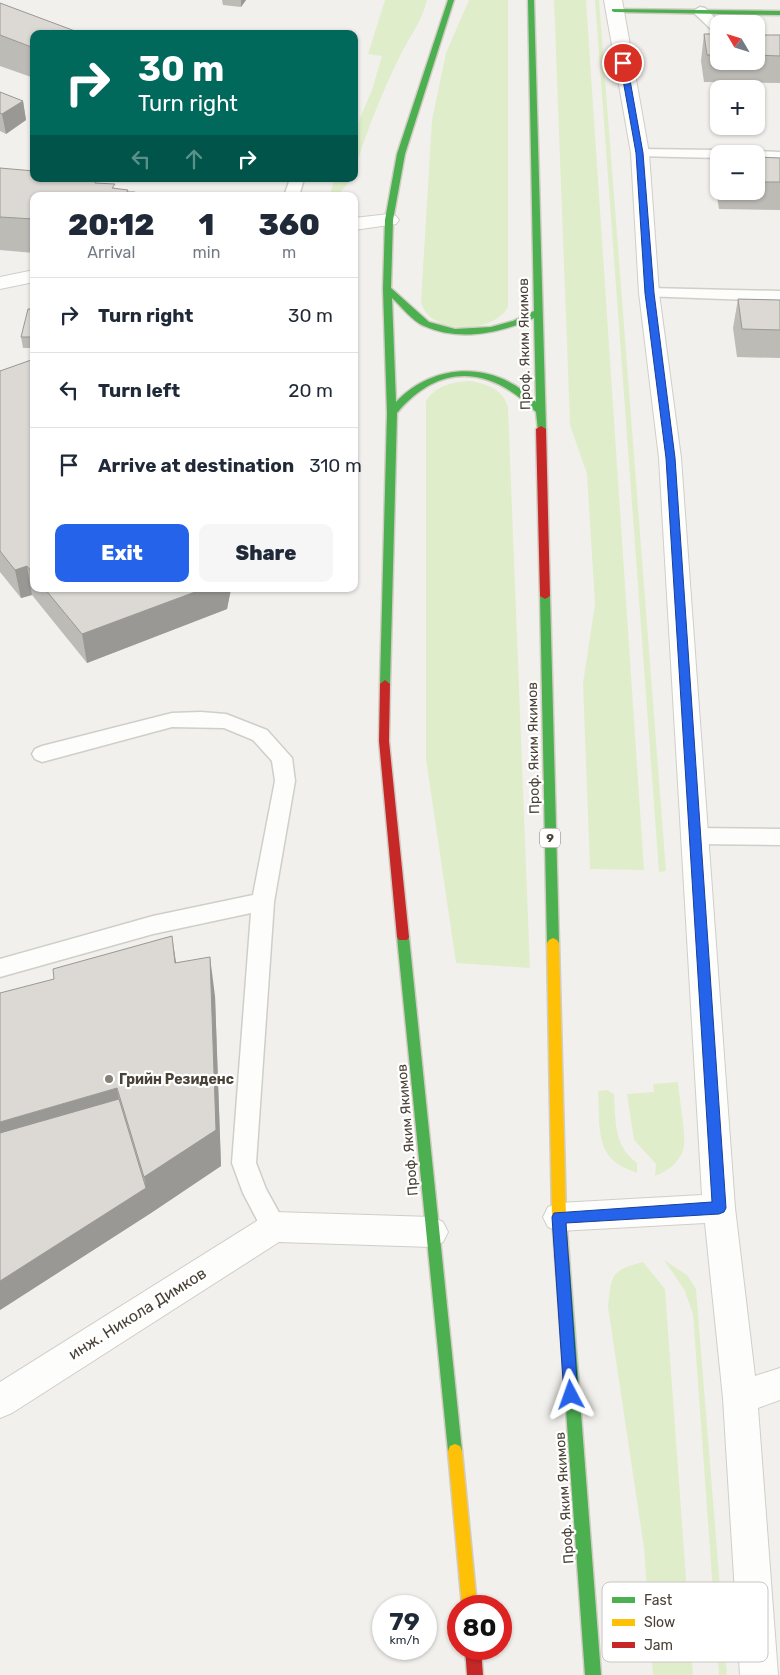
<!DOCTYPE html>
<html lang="en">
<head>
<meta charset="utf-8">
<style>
  body { margin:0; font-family:Rubik,sans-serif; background:#f6f6f7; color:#1f2937; height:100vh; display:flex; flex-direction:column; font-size:19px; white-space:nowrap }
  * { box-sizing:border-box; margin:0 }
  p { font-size:16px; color:#747a83 }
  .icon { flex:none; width:28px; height:28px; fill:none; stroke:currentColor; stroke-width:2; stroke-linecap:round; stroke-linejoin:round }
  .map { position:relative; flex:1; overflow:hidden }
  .drawer { position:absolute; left:30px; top:192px; width:328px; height:400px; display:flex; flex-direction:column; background:#fff; border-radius:10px; box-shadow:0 1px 4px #0004 }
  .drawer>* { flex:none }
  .top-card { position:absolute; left:30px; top:30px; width:328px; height:152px; border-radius:10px; box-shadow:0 1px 4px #0004; background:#00695c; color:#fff; overflow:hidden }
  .needle { width:32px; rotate:308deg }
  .fabs { position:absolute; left:710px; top:15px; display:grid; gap:10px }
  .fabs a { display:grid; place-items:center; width:55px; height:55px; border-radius:10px; background:#fff; box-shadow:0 1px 4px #0004; font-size:25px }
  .speed { position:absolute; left:372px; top:1595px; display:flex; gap:10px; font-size:25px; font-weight:700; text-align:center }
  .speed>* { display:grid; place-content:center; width:65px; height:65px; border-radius:50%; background:#fff; box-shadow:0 1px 4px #0004; line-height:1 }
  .speed small { font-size:12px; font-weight:400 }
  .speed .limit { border:8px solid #d22; background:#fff; color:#111 }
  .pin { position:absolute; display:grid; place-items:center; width:42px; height:42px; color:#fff; margin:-21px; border:2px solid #fff; border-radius:50%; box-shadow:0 1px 5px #0007 }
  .me { position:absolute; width:55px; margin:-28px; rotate:356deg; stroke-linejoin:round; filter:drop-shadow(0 0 4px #0008) }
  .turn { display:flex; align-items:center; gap:18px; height:105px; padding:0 25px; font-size:22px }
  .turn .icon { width:65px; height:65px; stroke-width:2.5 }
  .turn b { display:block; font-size:35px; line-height:42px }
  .lanes { display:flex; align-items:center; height:48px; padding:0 25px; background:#0003; justify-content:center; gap:25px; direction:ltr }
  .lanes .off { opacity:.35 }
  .eta { display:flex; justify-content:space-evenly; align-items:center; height:85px; text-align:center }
  .eta b { font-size:30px; font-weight:800; line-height:35px }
  .cta { display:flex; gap:10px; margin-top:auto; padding:10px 25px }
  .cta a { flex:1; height:58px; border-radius:10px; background:#2563eb; color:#fff; font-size:20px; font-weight:800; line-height:58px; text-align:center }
  .cta a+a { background:#f6f6f7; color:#1f2937 }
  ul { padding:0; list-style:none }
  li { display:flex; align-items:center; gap:15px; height:75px; padding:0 25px; border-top:1px solid #e0e1e3 }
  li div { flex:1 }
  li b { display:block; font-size:19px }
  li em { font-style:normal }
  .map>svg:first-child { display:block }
</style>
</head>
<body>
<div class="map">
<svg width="780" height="1675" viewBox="0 0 780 1675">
  <rect width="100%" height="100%" fill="#f2f0ec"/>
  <path fill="#e0edcb" d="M385 0H427C422 21 412 33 402 52 383 90 367 130 354 171V132L372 90 382 56 368 54Z
    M469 0H508V307C493 335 427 335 421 301L432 120 446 53Z
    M554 0H586L644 870 590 869 583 683 595 604 587 474 570 425Z
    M595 0H599L666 871 659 872Z
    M334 179H351L340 193 330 195Z
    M470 381C487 384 503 389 508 407L530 968 456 963 426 759V401C436 385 453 382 470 381Z
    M678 1082C679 1096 686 1135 684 1146 681 1162 668 1171 655 1176L656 1164 634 1140 627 1094 654 1092 653 1084Z
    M607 1090 614 1094C616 1121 613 1145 637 1163V1173C630 1170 621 1167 615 1162 595 1146 600 1115 598 1091Z
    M664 1260 687 1275 696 1289 727 1675H719L693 1314 684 1289Z
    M643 1262 665 1289 693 1675H653L644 1548 608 1307C612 1275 609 1271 643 1262Z"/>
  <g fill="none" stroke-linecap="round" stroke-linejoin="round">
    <defs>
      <path id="lane" d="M700 7 705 8 721 24H719V33L714 32 695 14 693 11Z
        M640 149 719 150 726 154H719V158L635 156 633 153 635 150Z
        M756 151 780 152V160L756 159V154H750Z
        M290 179H304L299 196H284Z
        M649 288 780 291V301L643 296 641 293 643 290Z
        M201 712 226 714 267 730 292 758 295 781 274 902 256 1163 266 1189 287 1227 283 1235 274 1238 265 1235 243 1193 232 1163 251 913 153 934 0 977V959L153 916 253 895 275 781 272 761 253 740 224 728 172 727 42 762 35 759 32 754 35 749 42 746 172 713Z
        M695 828 780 829V845L695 844 687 842 684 836 687 830Z"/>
      <path id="street" d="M604 0H622L649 153 659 293 681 458 735 1208 755 1376 780 1368V1400L758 1408 778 1675H740L723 1398 705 1223 559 1231 548 1227 543 1217 548 1207 559 1203 702 1195 659 458 639 293 631 153Z
        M389 214 396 216 399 220 396 224 354 230V218Z
        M34 270V282L0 289V277Z
        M274 1212 432 1217 443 1222 448 1232 443 1242 432 1247 279 1242 12 1413 0 1418V1382L263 1217Z"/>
      <path id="fast" d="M448 0H454L405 154 393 220 391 288 429 322 455 329 491 327 513 321 534 311 528 0H534L546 429 544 431H538L536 412C490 366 440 362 397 413L390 684 385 688 380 684 387 413 383 289 385 220 397 154ZM392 298C401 306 412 321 424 326 459 342 501 333 534 318L536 402C496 361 435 361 396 402Z
        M612 9 780 11V15L614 12 612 11Z
        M545 593 550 596 559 943 557 946H549L547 943 540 596Z
        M403 932 407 934 409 937 462 1451 460 1456 455 1458 450 1456 448 1451 397 937 399 934Z
        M562 1250 567 1252 569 1256 601 1675H585L555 1256 557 1252Z"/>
      <path id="slow" d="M553 938 557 940 559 943 566 1217 569 1256 567 1260 562 1262 557 1260 555 1256 552 1217 547 943 549 940Z
        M455 1444 460 1446 462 1451 477 1606H462L448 1451 450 1446Z"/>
      <path id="jam" d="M541 426 546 429 550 596 545 599 540 596 536 429Z
        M385 680 390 684 389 741 409 937 407 940H399L397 937 379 741 380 684Z
        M465 1649H481L483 1675H467Z"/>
    </defs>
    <use href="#lane" stroke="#d0cec9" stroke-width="3"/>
    <use href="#street" stroke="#d0cec9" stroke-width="2"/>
    <use href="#fast" stroke="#d2cdc3" stroke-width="3"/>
    <use href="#slow" stroke="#d2cdc3" stroke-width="3"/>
    <use href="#jam" stroke="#d2cdc3" stroke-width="3"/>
    <use href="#lane" fill="#fdfdfc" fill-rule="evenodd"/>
    <use href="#street" fill="#fdfdfc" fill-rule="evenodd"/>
    <use href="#fast" fill="#4caf50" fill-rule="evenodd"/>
    <use href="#slow" fill="#ffc107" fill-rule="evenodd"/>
    <use href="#jam" fill="#c62828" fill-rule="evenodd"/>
  </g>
  <path fill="#bdbbb6" d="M222 0H246L241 7 223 5Z
    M0 3 34 34V78L0 66Z
    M704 34H719V61H756V35H780V83L704 82 701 61Z
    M0 92 23 101 26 120 6 134 0 131Z
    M756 157 780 158V210L719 209 715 184 719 161V191H756Z
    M0 168 98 183 129 192H135V196H34V253L0 250Z
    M738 299 780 300V358L737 357 733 328Z
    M34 309V348H23L21 337Z
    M34 359V589H231L227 609 87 663 32 595 21 598 0 572V371Z
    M176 963 215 996 221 1166 151 1213 0 1310Z"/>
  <path fill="#9a9894" d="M241 0H246L241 7Z
    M23 101 26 120 6 134 2 114Z
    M27 566 32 595 21 598 15 570Z
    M203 589H231L227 609 87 663 82 634Z
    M172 936 178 975 175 963Z
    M210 957 215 996 221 1166 151 1213 0 1310V1281L146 1188 144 1177Z
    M117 1088 124 1125 0 1161V1122Z"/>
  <path fill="#dcd9d4" stroke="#9a9894" d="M0 3 83 34H34V48L0 35Z
    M704 34H719V55H707Z
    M756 35H780V56L756 55Z
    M0 92 23 101 2 114 0 113Z
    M756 157 780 158V182H756Z
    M0 168 34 171V179H97L95 183 115 184 112 188 128 190 127 192H135L133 196H34V219L0 217Z
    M738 299 780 300V330L742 329Z
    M28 309H34V337H21Z
    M34 359V433L30 434 34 439V575L27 566 15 570 0 551V371Z
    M45 589H203L82 634Z
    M172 936 175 963 210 957 216 1130 144 1177 117 1088 0 1122V993L54 979 53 969Z
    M119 1099 146 1188 0 1281V1133Z"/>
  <path fill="#2563eb" stroke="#184099" d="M623 61 627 63 643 153 654 293 675 458 726 1208 724 1212 719 1214 566 1223 578 1395 576 1400 571 1402 566 1400 564 1395 552 1217 554 1213 712 1202 666 458 645 293 636 153 620 63Z"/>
  <circle fill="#857f76" stroke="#fff" stroke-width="2" cx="109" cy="1079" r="5"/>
  <g text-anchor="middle" stroke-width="4.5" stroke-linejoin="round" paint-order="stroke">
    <rect fill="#fff" stroke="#807b73" stroke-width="1" x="540" y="828.5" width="20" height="19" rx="4"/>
    <g font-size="12" font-weight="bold" fill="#4a4237">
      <text x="550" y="842">9</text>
    </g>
    <g font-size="14" fill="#4a4237" stroke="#fff">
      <text transform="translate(524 344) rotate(-91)" y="5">Проф. Яким Якимов</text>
      <text transform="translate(533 748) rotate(-91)" y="5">Проф. Яким Якимов</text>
      <text transform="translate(407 1130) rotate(-95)" y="5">Проф. Яким Якимов</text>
      <text transform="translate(564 1498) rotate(-94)" y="5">Проф. Яким Якимов</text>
    </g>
    <g font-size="14" font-weight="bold" fill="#4a4237" stroke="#fff" text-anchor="start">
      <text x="119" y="1084">Грийн Резиденс</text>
    </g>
    <g font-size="16" fill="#4a4237" stroke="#fff">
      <text transform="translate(137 1313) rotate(-32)" y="6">инж. Никола Димков</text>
    </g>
  </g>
  <rect x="602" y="1582" width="166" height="80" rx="8" fill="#fff" stroke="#c9c6c3" stroke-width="1"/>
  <rect x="612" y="1597" width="23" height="6" fill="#4caf50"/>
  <rect x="612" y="1619" width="23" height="7" fill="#ffc107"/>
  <rect x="612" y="1642" width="23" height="6" fill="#c62828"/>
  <g font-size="14" fill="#4a4237">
    <text x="644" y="1605">Fast</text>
    <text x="644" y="1627">Slow</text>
    <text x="644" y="1650">Jam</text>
  </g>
</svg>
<div class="fabs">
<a><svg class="needle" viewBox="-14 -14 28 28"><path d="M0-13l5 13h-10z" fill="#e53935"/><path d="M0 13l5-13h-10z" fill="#747a83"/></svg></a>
<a>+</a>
<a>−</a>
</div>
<div class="speed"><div>79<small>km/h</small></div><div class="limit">80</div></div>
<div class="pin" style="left:623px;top:63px;background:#d93025"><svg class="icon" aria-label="arrive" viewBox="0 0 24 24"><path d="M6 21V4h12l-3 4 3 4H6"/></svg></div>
<svg class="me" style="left:571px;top:1395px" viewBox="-20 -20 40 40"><path d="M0-17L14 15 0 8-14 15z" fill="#2563eb" stroke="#fff" stroke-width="4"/></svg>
<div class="top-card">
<div class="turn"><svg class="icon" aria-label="right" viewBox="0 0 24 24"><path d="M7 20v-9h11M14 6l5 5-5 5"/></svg><div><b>30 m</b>Turn right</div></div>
<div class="lanes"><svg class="icon off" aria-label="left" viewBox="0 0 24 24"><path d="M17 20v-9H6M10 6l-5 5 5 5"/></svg><svg class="icon off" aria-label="ahead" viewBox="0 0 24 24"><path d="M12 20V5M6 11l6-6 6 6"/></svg><svg class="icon" aria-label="right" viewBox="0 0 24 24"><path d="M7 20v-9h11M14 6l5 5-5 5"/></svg></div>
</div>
<section class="drawer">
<div class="eta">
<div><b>20:12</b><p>Arrival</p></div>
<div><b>1</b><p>min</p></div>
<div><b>360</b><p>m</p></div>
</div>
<ul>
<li><svg class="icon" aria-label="right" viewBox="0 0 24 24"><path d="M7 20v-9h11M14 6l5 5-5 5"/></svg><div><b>Turn right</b></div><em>30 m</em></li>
<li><svg class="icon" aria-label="left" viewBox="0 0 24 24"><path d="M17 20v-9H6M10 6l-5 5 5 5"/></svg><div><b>Turn left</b></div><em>20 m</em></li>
<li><svg class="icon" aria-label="arrive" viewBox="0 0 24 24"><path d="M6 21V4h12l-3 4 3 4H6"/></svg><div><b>Arrive at destination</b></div><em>310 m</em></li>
</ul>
<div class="cta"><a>Exit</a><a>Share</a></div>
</section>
</div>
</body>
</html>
